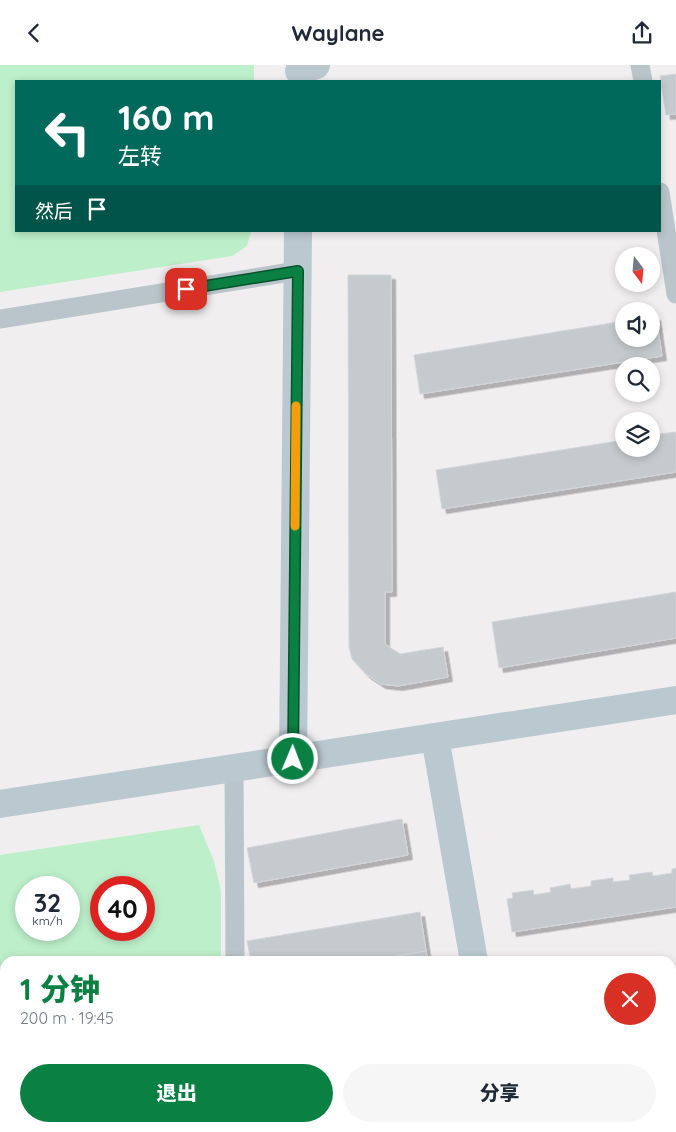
<!DOCTYPE html>
<html lang="zh">
<head>
<meta charset="utf-8">
<style>
  body { margin:0; font-family:Quicksand,"Noto Sans SC",sans-serif; background:#f6f6f7; color:#1f2937; height:100vh; display:flex; flex-direction:column; font-size:19px; white-space:nowrap }
  * { box-sizing:border-box; margin:0 }
  p { font-size:16px; color:#747a83 }
  .icon { flex:none; width:28px; height:28px; fill:none; stroke:currentColor; stroke-width:2; stroke-linecap:round; stroke-linejoin:round }
  .map { position:relative; flex:1; overflow:hidden }
  .sheet { position:absolute; left:0px; top:891px; width:676px; height:176px; display:flex; flex-direction:column; background:#fff; border-radius:15px 15px 0 0; box-shadow:0 2px 8px #0003 }
  .sheet>* { flex:none }
  .hud { position:absolute; left:15px; top:15px; width:646px; height:152px; border-radius:0px; box-shadow:0 2px 8px #0003; background:#00695c; color:#fff; overflow:hidden }
  .needle { width:32px; rotate:164deg }
  .fabs { position:absolute; left:615px; top:182px; display:grid; gap:10px }
  .fabs a { display:grid; place-items:center; width:45px; height:45px; border-radius:50%; background:#fff; box-shadow:0 2px 8px #0003; font-size:25px }
  .speed { position:absolute; left:15px; top:811px; display:flex; gap:10px; font-size:25px; font-weight:700; text-align:center }
  .speed>* { display:grid; place-content:center; width:65px; height:65px; border-radius:50%; background:#fff; box-shadow:0 2px 8px #0003; line-height:1 }
  .speed small { font-size:12px; font-weight:400 }
  .speed .limit { border:8px solid #d22; background:#fff; color:#111 }
  .pin { position:absolute; display:grid; place-items:center; width:42px; height:42px; color:#fff; margin:-21px; border-radius:10px; box-shadow:0 2px 8px #0006 }
  .me { position:absolute; width:55px; margin:-28px; rotate:1deg; stroke-linejoin:round; filter:drop-shadow(0 0 4px #0008) }
  .turn { display:flex; align-items:center; gap:18px; height:105px; padding:0 20px; font-size:22px }
  .turn .icon { width:65px; height:65px; stroke-width:2.5 }
  .turn b { display:block; font-size:35px; line-height:42px }
  .then { display:flex; align-items:center; height:48px; padding:0 20px; background:#0003; gap:10px; font-size:19px }
  .round { display:grid; place-items:center; flex:none; width:52px; height:52px; border-radius:26px; background:#f6f6f7 }
  .headline { display:flex; align-items:center; justify-content:space-between; height:85px; padding:0 20px }
  h1 { font-size:30px; font-weight:800; line-height:38px; color:#0b8043 }
  .button { display:flex; gap:10px; margin-top:auto; padding:10px 20px }
  .button a { flex:1; height:58px; border-radius:30px; background:#0b8043; color:#fff; font-size:20px; font-weight:800; line-height:58px; text-align:center }
  .button a+a { background:#f6f6f7; color:#1f2937 }
  header { display:flex; justify-content:space-between; align-items:center; height:65px; padding:0 20px; background:#fff; font-size:22px; font-weight:800 }
  .map>svg:first-child { display:block }
</style>
</head>
<body>
<header><svg class="icon" aria-label="back" viewBox="0 0 24 24"><path d="M15 5l-7 7 7 7"/></svg>Waylane<svg class="icon" aria-label="share" viewBox="0 0 24 24"><path d="M12 15V3M7 8l5-5 5 5M5 13v7h14v-7"/></svg></header>
<div class="map">
<svg width="676" height="1067" viewBox="0 0 676 1067">
  <defs>
    <filter id="shadow"><feDropShadow dx="4.5" dy="4.5" stdDeviation="0" flood-color="#0004"/></filter>
  </defs>
  <rect width="100%" height="100%" fill="#f1eeef"/>
  <path fill="#bdefca" fill-rule="evenodd" d="M0 0H254V16H16V166H251L247 181 232 191 0 227Z
    M199 760 214 796 221 826V896H5V1062H222V1067H0V790ZM26 822H69V865H26ZM101 822H144V865H101Z"/>
  <path fill="#c5cace" stroke="#d2d6da" filter="url(#shadow)" d="M676 9V49L666 50 660 11Z
    M348 210H391L392 527H385V579L400 589 443 582 448 612 398 621 381 619 366 609 352 594 349 582Z
    M656 251 662 291 420 329 414 290 624 256V274H651V252Z
    M676 367V407L442 444 436 405 624 375V384H651V370Z
    M676 527V573L499 603 492 557Z
    M402 754 408 790 254 818 247 783Z
    M676 803V842L512 867 507 834 513 833 512 828 533 825 534 830 551 827 550 823 570 819 571 824 591 821V816L613 813V817L630 815 629 810 652 807 653 811 672 808V804Z
    M420 847 426 886 367 896H251L247 876Z
    M426 886 428 896H388V893Z
    M676 924V958L671 959V925Z
    M676 1025V1064L655 1067H542L541 1062H671V1026Z
    M416 1062H444L417 1067Z
    M444 1062H456L457 1067H417Z"/>
  <g fill="none" stroke-linecap="round" stroke-linejoin="round">
    <path stroke="#bac5cb" stroke-width="19" d="M640 0 643 16
      M660 127 676 229
      M0 254 297 206
      M234 702 235 896
      M235 1062V1067"/>
    <path stroke="#bac8d0" stroke-width="28" d="M299 6 316 0
      M435 672 474 896
      M293 694 298 166
      M0 739 676 635
      M503 1062V1067"/>
  </g>
  <g fill="none" stroke-linecap="round" stroke-linejoin="round">
    <defs>
      <path id="route" d="M186 224 298 206 293 694"/>
    </defs>
    <use href="#route" stroke="#07532c" stroke-width="12"/>
    <use href="#route" stroke="#0b8043" stroke-width="9"/>
    <path stroke="#f59e0b" stroke-width="9" d="M295 461 296 341"/>
  </g>
</svg>
<div class="fabs">
<a><svg class="needle" viewBox="-14 -14 28 28"><path d="M0-13l5 13h-10z" fill="#e53935"/><path d="M0 13l5-13h-10z" fill="#747a83"/></svg></a>
<a><svg class="icon" aria-label="sound" viewBox="0 0 24 24"><path d="M4 9h4l5-4v14l-5-4H4zM17 9q2 3 0 6"/></svg></a>
<a><svg class="icon" aria-label="search" viewBox="0 0 24 24"><circle cx="10" cy="10" r="6"/><path d="M15 15l6 6"/></svg></a>
<a><svg class="icon" aria-label="layers" viewBox="0 0 24 24"><path d="M12 4l9 5-9 5-9-5zM3 14l9 5 9-5"/></svg></a>
</div>
<div class="speed"><div>32<small>km/h</small></div><div class="limit">40</div></div>
<div class="pin" style="left:186px;top:224px;background:#d93025"><svg class="icon" aria-label="arrive" viewBox="0 0 24 24"><path d="M6 21V4h12l-3 4 3 4H6"/></svg></div>
<svg class="me" style="left:293px;top:694px" viewBox="-20 -20 40 40"><circle r="17" fill="#0b8043" stroke="#fff" stroke-width="3"/><path d="M0-11L8 9 0 5-8 9z" fill="#fff"/></svg>
<div class="hud">
<div class="turn"><svg class="icon" aria-label="left" viewBox="0 0 24 24"><path d="M17 20v-9H6M10 6l-5 5 5 5"/></svg><div><b>160 m</b>左转</div></div>
<div class="then">然后<svg class="icon" aria-label="arrive" viewBox="0 0 24 24"><path d="M6 21V4h12l-3 4 3 4H6"/></svg></div>
</div>
<section class="sheet">
<div class="headline"><div><h1>1 分钟</h1><p>200 m · 19:45</p></div><a class="round" style="background:#d93025;color:#fff"><svg class="icon" aria-label="close" viewBox="0 0 24 24"><path d="M6 6l12 12M18 6L6 18"/></svg></a></div>
<div class="button"><a>退出</a><a>分享</a></div>
</section>
</div>
</body>
</html>
